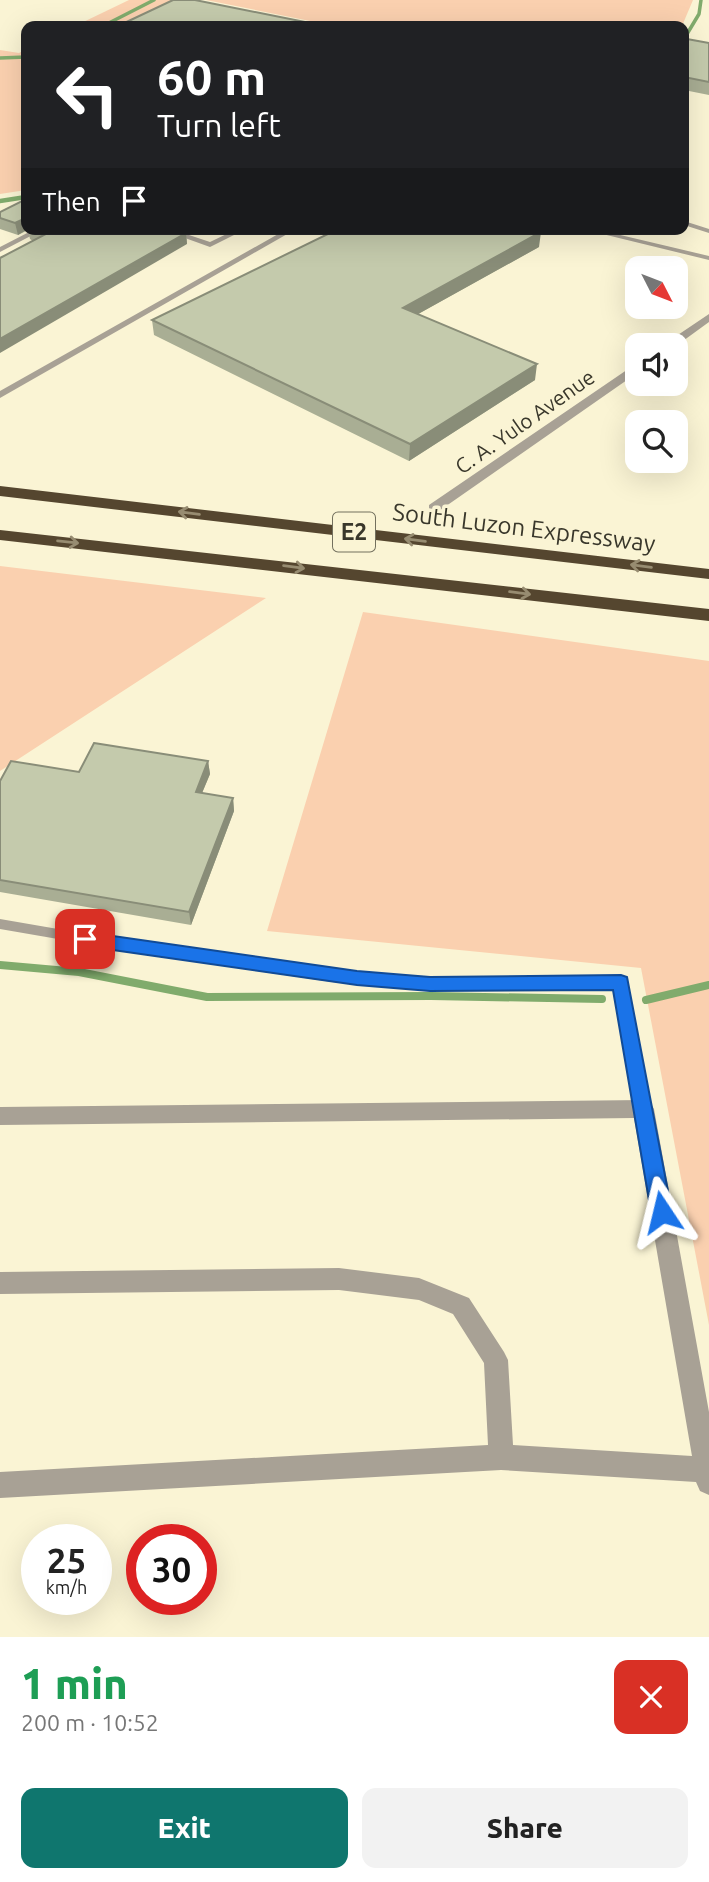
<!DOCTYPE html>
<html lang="en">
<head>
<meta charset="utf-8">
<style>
  body { margin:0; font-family:Ubuntu,sans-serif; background:#f2f2f2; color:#222; height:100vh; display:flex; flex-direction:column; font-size:26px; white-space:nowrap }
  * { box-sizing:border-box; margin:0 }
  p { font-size:23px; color:#767676 }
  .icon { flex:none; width:38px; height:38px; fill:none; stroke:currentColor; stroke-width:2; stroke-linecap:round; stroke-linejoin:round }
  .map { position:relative; height:1637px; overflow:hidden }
  .drawer { display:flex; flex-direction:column; background:#fff; flex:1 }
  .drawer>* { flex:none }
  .guide { position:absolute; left:21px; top:21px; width:668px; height:214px; border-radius:14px; box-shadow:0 7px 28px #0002; background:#202124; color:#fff; overflow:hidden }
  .needle { width:46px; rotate:132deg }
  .tools { position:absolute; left:625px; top:256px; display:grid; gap:14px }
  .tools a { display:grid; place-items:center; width:63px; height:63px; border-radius:14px; background:#fff; box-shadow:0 7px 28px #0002; font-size:35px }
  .speed { position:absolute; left:21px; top:1524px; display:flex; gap:14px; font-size:35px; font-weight:700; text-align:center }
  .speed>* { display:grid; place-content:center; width:91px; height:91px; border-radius:50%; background:#fff; box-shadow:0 7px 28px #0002; line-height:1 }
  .speed small { font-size:18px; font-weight:400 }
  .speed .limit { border:10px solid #d22; background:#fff; color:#111 }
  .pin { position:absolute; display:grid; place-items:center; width:60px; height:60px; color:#fff; margin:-30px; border-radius:14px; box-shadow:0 4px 10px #0006 }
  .me { position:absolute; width:77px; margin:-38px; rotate:350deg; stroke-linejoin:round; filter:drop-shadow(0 0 5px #0008) }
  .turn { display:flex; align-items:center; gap:24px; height:147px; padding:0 21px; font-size:32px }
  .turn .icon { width:91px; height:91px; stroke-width:2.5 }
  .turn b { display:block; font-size:49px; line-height:60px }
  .then { display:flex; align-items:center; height:66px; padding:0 21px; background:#0003; gap:14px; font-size:26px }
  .round { display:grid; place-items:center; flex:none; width:74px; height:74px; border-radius:14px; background:#f2f2f2 }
  .head { display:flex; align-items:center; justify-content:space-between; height:119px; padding:0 21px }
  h1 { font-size:42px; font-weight:800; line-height:52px; color:#1e9e55 }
  .button { display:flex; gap:14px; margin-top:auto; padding:14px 21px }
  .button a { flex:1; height:80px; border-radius:14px; background:#0f766e; color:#fff; font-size:28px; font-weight:800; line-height:80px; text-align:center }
  .button a+a { background:#f2f2f2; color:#222 }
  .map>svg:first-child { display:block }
</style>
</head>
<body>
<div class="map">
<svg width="709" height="1637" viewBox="0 0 709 1637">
  <rect width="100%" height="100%" fill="#faf4d4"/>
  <path fill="#fad0af" d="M129 0H176L121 26H75Z
    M206 0H693L682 26H335Z
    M26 49V190L0 194V50L19 53Z
    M0 566 266 598 0 771Z
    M363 612 709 661V1325L641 968 267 931Z"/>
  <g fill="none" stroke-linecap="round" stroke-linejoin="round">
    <path stroke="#80ab6c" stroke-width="3.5" d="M103 26 154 0
      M684 39 699 14 701 0
      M0 58 26 57"/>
    <path stroke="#80ab6c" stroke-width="4.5" d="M0 201 26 197"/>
    <path stroke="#80ab6c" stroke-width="8" d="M0 965 79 972 207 997 431 996 602 999
      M646 1000 709 985"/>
    <path fill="#a8a195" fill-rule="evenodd" d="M684 221 709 229V233L684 225Z
      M35 229H44L0 252V247Z
      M160 229H171L210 242 237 229H246L210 247Z
      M287 229H296L0 398V391Z
      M582 229H595L709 256V260Z
      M0 919 162 947 332 970 430 978 621 977 626 979 628 983 650 1109 648 1114 643 1116 638 1114 636 1109 615 989 430 990 332 982 162 957 0 929Z"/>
    <path fill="#a8a195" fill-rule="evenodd" d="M709 314V322L676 346 663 345Z
      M637 363V373L439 511H429V505Z
      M643 1100 650 1102 654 1109 709 1412V1495L700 1491 696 1482 501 1470 0 1498V1472L488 1445 484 1363 453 1314 419 1300 339 1290 0 1294V1272L339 1268 419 1278 469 1298 504 1352 508 1360 513 1445 692 1456 634 1118 0 1125V1107Z"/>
    <path fill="#55462f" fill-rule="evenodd" d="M0 486 709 569V579L0 496Z
      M0 530 709 609V621L0 540Z"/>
  </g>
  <path fill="#a9ae94" d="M684 42 709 43V95L684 90Z
    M0 212 26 229H175L186 233 187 244 33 241 30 239 28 230 18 235 0 229Z
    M539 247 418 314 535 380 409 461 154 335 152 320Z
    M208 761 210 774 202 793 233 798 234 811 191 925 0 892V781L79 772Z"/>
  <path fill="#898d78" d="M26 218V229H28L18 235 15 223Z
    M541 232 539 247 402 323 403 308Z
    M186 233 187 244 0 353V339Z
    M537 364 535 380 409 461 410 444Z
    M208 761 210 774 197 805 196 792Z
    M233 798 234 811 191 925 189 912Z"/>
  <path fill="#c4caac" stroke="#898d78" stroke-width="2" d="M173 0H195L325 26H118Z
    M687 39 709 43V82L684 77V42Z
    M26 199V218L15 223 0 218V212Z
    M32 229H175L186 233 0 339V258L46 234Z
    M338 229H534L541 232 403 308 537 364 410 444 152 320Z
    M94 743 208 761 196 792 233 798 189 912 0 880V781L11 761 79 772Z"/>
  <defs><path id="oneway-shaft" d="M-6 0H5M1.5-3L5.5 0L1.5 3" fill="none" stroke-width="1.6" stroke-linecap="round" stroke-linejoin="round" transform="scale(1.75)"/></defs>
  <g stroke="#978c71">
    <use href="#oneway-shaft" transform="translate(189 513) rotate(-173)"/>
    <use href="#oneway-shaft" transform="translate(415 540) rotate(-173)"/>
    <use href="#oneway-shaft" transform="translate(68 542) rotate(6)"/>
    <use href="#oneway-shaft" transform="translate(641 566) rotate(-173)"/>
    <use href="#oneway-shaft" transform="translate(294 567) rotate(7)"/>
    <use href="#oneway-shaft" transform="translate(520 593) rotate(7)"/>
  </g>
  <path fill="#1a73e8" stroke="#114b97" stroke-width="2" d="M85 932 357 971 430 977 621 975 627 977 672 1212 669 1219 662 1222 654 1219 651 1212 613 990 430 991 357 985 85 946 79 944 77 939 79 934Z"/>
  <g text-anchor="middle" stroke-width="7" stroke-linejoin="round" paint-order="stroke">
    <g font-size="21" fill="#39372b" stroke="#faf4d4">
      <text transform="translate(525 422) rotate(-35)" y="7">C. A. Yulo Avenue</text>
    </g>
    <rect fill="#faf4d4" stroke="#73705e" stroke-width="2" x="333" y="512.5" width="42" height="39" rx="5"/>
    <g font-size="23" font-weight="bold" fill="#39372b">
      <text x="354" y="540">E2</text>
    </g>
    <g font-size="24" fill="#39372b" stroke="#faf4d4">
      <text transform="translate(524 528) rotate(7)" y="8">South Luzon Expressway</text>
    </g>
  </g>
</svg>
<div class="tools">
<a><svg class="needle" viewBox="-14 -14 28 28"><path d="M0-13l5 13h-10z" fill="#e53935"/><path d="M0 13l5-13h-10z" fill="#767676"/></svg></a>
<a><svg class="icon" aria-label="sound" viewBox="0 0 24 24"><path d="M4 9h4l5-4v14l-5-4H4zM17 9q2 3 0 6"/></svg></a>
<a><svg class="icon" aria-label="search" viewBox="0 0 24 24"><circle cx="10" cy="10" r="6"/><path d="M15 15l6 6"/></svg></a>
</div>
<div class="speed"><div>25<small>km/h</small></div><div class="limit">30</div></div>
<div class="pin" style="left:85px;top:939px;background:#d93025"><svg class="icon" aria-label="arrive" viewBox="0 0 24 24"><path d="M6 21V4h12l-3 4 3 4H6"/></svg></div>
<svg class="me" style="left:662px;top:1212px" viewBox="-20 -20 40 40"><path d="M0-17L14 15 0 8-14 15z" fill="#1a73e8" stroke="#fff" stroke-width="4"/></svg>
<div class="guide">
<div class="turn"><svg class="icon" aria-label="left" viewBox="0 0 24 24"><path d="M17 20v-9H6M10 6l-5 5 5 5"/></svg><div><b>60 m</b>Turn left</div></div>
<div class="then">Then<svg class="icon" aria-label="arrive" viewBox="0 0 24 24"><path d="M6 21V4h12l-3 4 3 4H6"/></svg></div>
</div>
</div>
<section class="drawer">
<div class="head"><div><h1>1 min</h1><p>200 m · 10:52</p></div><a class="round" style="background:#d93025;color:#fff"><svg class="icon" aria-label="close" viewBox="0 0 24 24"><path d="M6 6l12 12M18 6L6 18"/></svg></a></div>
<div class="button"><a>Exit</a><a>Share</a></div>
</section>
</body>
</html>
